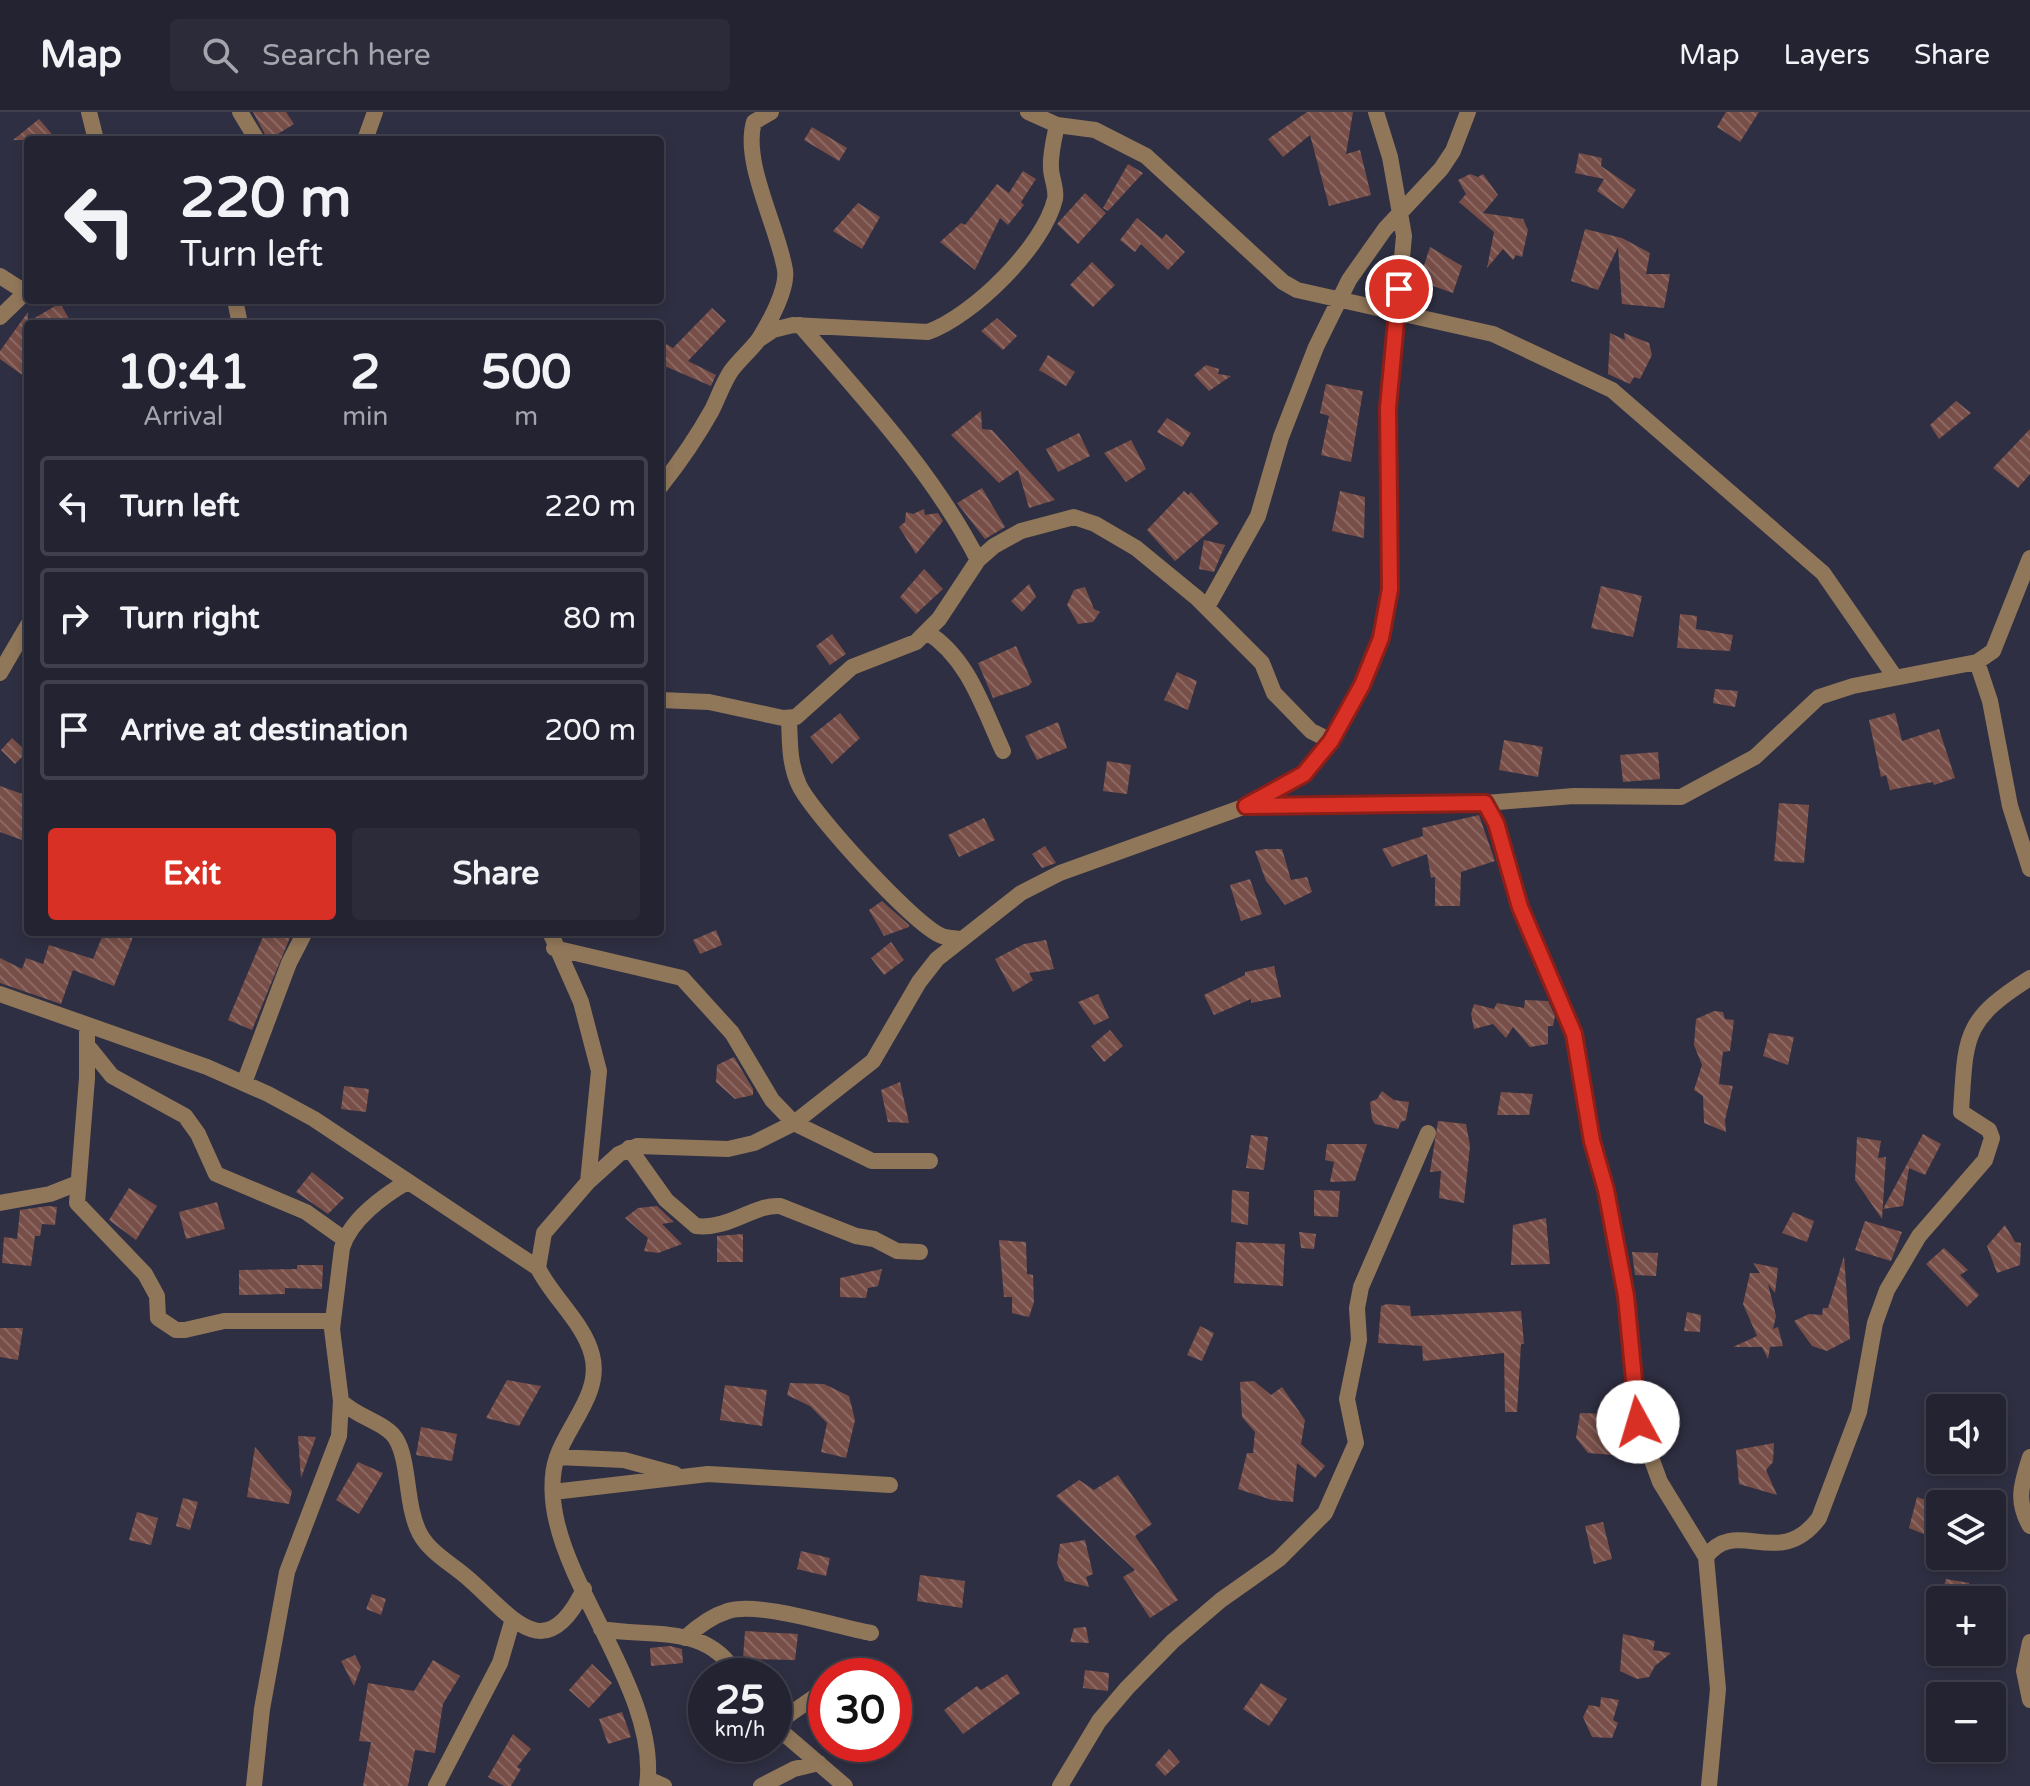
<!DOCTYPE html>
<html lang="en">
<head>
<meta charset="utf-8">
<style>
  body { margin:0; font-family:"Varela Round",sans-serif; background:#2b2b3a; color:#f1f3f6; height:100vh; display:flex; flex-direction:column; font-size:30px; white-space:nowrap }
  * { box-sizing:border-box; margin:0 }
  p { font-size:26px; color:#a3a4ac }
  .icon { flex:none; width:44px; height:44px; fill:none; stroke:currentColor; stroke-width:2; stroke-linecap:round; stroke-linejoin:round }
  .map { position:relative; flex:1; overflow:hidden }
  .details { position:absolute; left:24px; top:208px; width:640px; height:616px; display:flex; flex-direction:column; background:#232332; border-radius:8px; box-shadow:0 4px 12px #0003,0 0 0 2px #40404d }
  .details>* { flex:none }
  .hud { position:absolute; left:24px; top:24px; width:640px; height:168px; border-radius:8px; box-shadow:0 4px 12px #0003,0 0 0 2px #40404d; background:#232332; color:#f1f3f6; overflow:hidden }
  .tools { position:absolute; left:1926px; top:1282px; display:grid; gap:16px }
  .tools a { display:grid; place-items:center; width:80px; height:80px; border-radius:8px; background:#232332; box-shadow:0 4px 12px #0003,0 0 0 2px #40404d; font-size:40px }
  .speed { position:absolute; left:688px; top:1546px; display:flex; gap:16px; font-size:40px; font-weight:700; text-align:center }
  .speed>* { display:grid; place-content:center; width:104px; height:104px; border-radius:50%; background:#232332; box-shadow:0 4px 12px #0003,0 0 0 2px #40404d; line-height:1 }
  .speed small { font-size:20px; font-weight:400 }
  .speed .limit { border:12px solid #d22; background:#fff; color:#111 }
  .pin { position:absolute; display:grid; place-items:center; width:68px; height:68px; color:#fff; margin:-34px; border:4px solid #fff; border-radius:50%; box-shadow:0 2px 8px #0007 }
  .me { position:absolute; width:88px; margin:-44px; rotate:354deg; stroke-linejoin:round; filter:drop-shadow(0 0 6px #0008) }
  .turn { display:flex; align-items:center; gap:28px; height:168px; padding:0 24px; font-size:36px }
  .turn .icon { width:104px; height:104px; stroke-width:2.5 }
  .turn b { display:block; font-size:56px; line-height:68px }
  .eta { display:flex; justify-content:space-evenly; align-items:center; height:136px; text-align:center }
  .eta b { font-size:48px; font-weight:800; line-height:56px }
  .action { display:flex; gap:16px; margin-top:auto; padding:16px 24px }
  .action a { flex:1; height:92px; border-radius:8px; background:#d93025; color:#fff; font-size:32px; font-weight:800; line-height:92px; text-align:center }
  .action a+a { background:#2b2b3a; color:#f1f3f6 }
  ul { padding:0; list-style:none }
  li { display:flex; align-items:center; gap:24px; height:100px; margin:0 16px 12px; padding:0 8px; border:4px solid #40404d; border-radius:8px }
  li div { flex:1 }
  li b { display:block; font-size:30px }
  li em { font-style:normal }
  header { display:flex; align-items:center; gap:48px; box-sizing:border-box; height:112px; padding:0 40px; background:#232332; border-bottom:2px solid #40404d }
  header strong { font-size:38px }
  nav { display:flex; gap:44px; margin-inline-start:auto; font-size:28px }
  .search { width:560px; height:72px; background:#2b2b3a; display:flex; align-items:center; gap:20px; box-sizing:border-box; padding:0 28px; border-radius:8px; color:#a3a4ac; font-size:30px }
  .map>svg:first-child { display:block }
</style>
</head>
<body>
<header>
<strong>Map</strong>
<div class="search"><svg class="icon" aria-label="search" viewBox="0 0 24 24"><circle cx="10" cy="10" r="6"/><path d="M15 15l6 6"/></svg>Search here</div>
<nav><a>Map</a><a>Layers</a><a>Share</a></nav>
</header>
<div class="map">
<svg width="2030" height="1674" viewBox="0 0 2030 1674">
  <defs>
    <pattern id="building-back-hatch" width="6" height="6" patternUnits="userSpaceOnUse" patternTransform="scale(2)"><rect width="6" height="6" fill="#784f48"/><path d="M-1 5l2 2M0 0l6 6M5-1l2 2" fill="none" stroke="#8c6963"/></pattern>
  </defs>
  <rect width="100%" height="100%" fill="#2f2f43"/>
  <path fill="url(#building-back-hatch)" d="M253 0H286L294 12 268 28Z
    M1307 0H1353L1346 42 1360 38 1371 83 1329 94 1310 23 1283 45 1268 27Z
    M1726 0H1759L1740 30 1717 15Z
    M39 7 57 28H13Z
    M812 15 847 36 839 49 804 28Z
    M1579 41 1602 46 1601 54 1636 78 1623 97 1597 79 1604 67 1575 61Z
    M1128 52 1143 61 1108 99 1103 96Z
    M1023 59 1036 67 1021 90 1024 93 1008 113 1000 106 975 158 940 130 961 111 965 113 997 72 1009 81Z
    M1470 62 1478 65 1483 62 1498 83 1483 101 1523 107 1528 118 1522 145 1516 143 1513 148 1503 137 1487 156 1494 120 1459 90 1466 82 1458 68Z
    M1085 81 1106 101 1078 132 1057 112Z
    M858 91 880 105 862 137 833 119Z
    M1137 106 1162 127 1166 122 1185 140 1168 158 1141 132 1135 140 1120 128Z
    M1585 117 1622 126 1650 141 1646 162H1670L1664 196 1622 192 1618 135 1598 178 1571 169Z
    M1430 135 1462 154 1453 181 1419 169Z
    M1092 150 1115 173 1093 195 1070 173Z
    M60 191 72 212H28V267L0 247V239L28 200V210Z
    M712 196 726 209 688 249 716 263 711 274 660 252V228L673 236Z
    M997 206 1017 224 1003 238 981 219Z
    M1610 221 1625 228 1624 221 1649 231 1652 243 1640 267 1634 265 1630 272 1608 262Z
    M1048 243 1075 260 1066 274 1039 258Z
    M1206 253 1219 257 1218 262 1231 264 1209 279 1194 263Z
    M1326 272 1363 279 1351 350 1321 343 1329 304 1320 301Z
    M1956 289 1971 301 1939 327 1930 313Z
    M981 299 982 317 992 318 1055 388 1029 396 1018 358 999 371 951 323Z
    M1167 306 1191 321 1182 335 1157 320Z
    M2030 317V362L2018 376 1993 356Z
    M1079 321 1090 344 1058 360 1046 337Z
    M1131 328 1146 357 1126 370 1104 341Z
    M982 376 1005 415 985 427 957 391Z
    M1184 379 1188 383 1191 380 1219 411 1175 449 1147 418Z
    M1340 379 1365 385 1364 426 1332 419Z
    M924 397 925 403 938 401 943 409 916 442 899 415 905 410 906 400 913 402Z
    M1204 428 1225 433 1214 460 1199 457Z
    M924 457 943 477 916 502 900 485Z
    M1029 472 1036 485 1022 500 1011 489Z
    M1601 474 1642 484 1633 525 1591 516Z
    M1085 475 1094 497 1100 500 1093 510 1078 512 1067 493 1074 478Z
    M1680 502 1697 504 1696 517 1733 523 1730 539 1677 536Z
    M832 522 846 542 830 553 816 534Z
    M1016 534 1032 570 1028 574 993 586 978 551Z
    M1177 560 1197 569 1188 598 1164 588Z
    M1715 577 1738 579 1735 595 1713 591Z
    M840 601 860 626 832 652 810 625Z
    M1895 601 1902 629 1939 617 1955 666 1934 673 1933 670 1890 678 1886 663 1881 665 1869 608Z
    M1058 610 1067 636 1037 648 1025 624Z
    M12 626 27 640 15 652 1 638Z
    M1504 628 1543 635 1538 665 1499 658Z
    M1658 640 1660 667 1623 670 1620 643Z
    M1107 649 1131 653 1127 682 1103 679Z
    M0 674 28 684V713L22 728 0 720Z
    M1779 691 1809 693 1804 751 1774 749Z
    M1479 703 1495 749 1461 760 1460 794H1435V765L1431 766 1427 742 1392 755 1382 737 1423 724 1422 716Z
    M984 706 995 728 959 745 948 723Z
    M1045 734 1056 751 1042 756 1032 742Z
    M1265 737H1282L1291 768 1307 765 1312 780 1285 793 1266 769 1255 739Z
    M1250 767 1262 802 1241 809 1230 773Z
    M882 789 909 813V815L884 824 869 798Z
    M716 818 722 833 700 842 693 828Z
    M104 820H135L114 874 73 858 61 892 0 871V846L22 857 26 846 43 852 49 833 93 847Z
    M265 820 291 823 252 918 228 908Z
    M1046 828 1054 857 1029 861 1033 868 1013 880 995 847 1024 832Z
    M891 830 904 848 884 863 871 846Z
    M1274 854 1281 885 1251 891V887L1214 903 1204 883 1245 863V860Z
    M1098 882 1109 906 1094 913 1078 890Z
    M1525 888 1548 889 1555 904 1553 914H1548V932L1530 935 1513 915 1506 926 1493 912 1474 917 1471 902 1474 892 1494 897 1497 891 1524 896Z
    M1714 899 1723 900 1725 907 1734 908 1730 939 1723 940 1719 972 1733 974 1725 1008 1726 1020 1704 1011 1703 984 1694 978 1702 953 1694 933 1696 907Z
    M1110 918 1123 934 1104 950 1091 934Z
    M1769 921 1794 925 1788 953 1763 944Z
    M734 945 753 977V983L735 987 716 970 717 953Z
    M900 970 909 1011 888 1010 881 978Z
    M344 974 369 977 366 1000 341 997Z
    M1382 979 1394 988 1409 990 1406 1008 1401 1010 1398 1017 1375 1012 1372 1007 1370 990 1377 987Z
    M1501 980 1533 982 1529 1003H1497Z
    M1438 1009 1466 1012 1470 1034 1464 1091 1439 1086 1441 1059 1430 1060Z
    M1923 1022 1941 1032 1925 1063 1909 1056 1903 1094 1883 1097Z
    M1251 1023 1268 1025 1264 1058 1246 1056Z
    M1857 1025 1881 1029 1878 1046 1886 1045 1882 1107 1855 1068Z
    M1327 1032H1367L1355 1069 1330 1070 1334 1050 1325 1048Z
    M312 1060 344 1086 328 1102 296 1080Z
    M129 1076 157 1094 136 1128 109 1108Z
    M1232 1078 1249 1080 1248 1113 1231 1110Z
    M1314 1078 1340 1079 1338 1105 1314 1104Z
    M217 1090 225 1117 186 1127 179 1100Z
    M48 1094 57 1095 55 1113 42 1112 40 1124H35L31 1154 2 1151 4 1125 17 1127 20 1098Z
    M657 1094 674 1110 662 1112 682 1132 658 1141 644 1139 648 1126 625 1106 638 1096Z
    M1793 1100 1814 1109 1807 1130 1782 1121Z
    M1546 1106 1550 1152 1511 1153 1513 1113Z
    M1865 1109 1902 1120 1891 1149 1855 1138Z
    M2005 1113 2015 1130 2021 1131 2020 1153 1997 1161 1987 1134Z
    M1299 1120 1316 1122 1314 1137 1301 1136Z
    M743 1122V1150H717V1124Z
    M999 1128 1026 1130 1027 1162 1033 1163 1034 1190 1029 1205 1012 1201V1185H1004Z
    M1236 1130 1285 1132 1283 1174 1234 1171Z
    M1944 1136 1968 1158 1960 1163 1979 1183 1967 1195 1926 1152Z
    M1632 1140 1658 1141 1656 1164 1635 1163Z
    M1844 1144 1850 1227 1827 1239 1812 1234 1794 1209 1809 1202 1822 1203 1823 1196H1828Z
    M1753 1151 1778 1156 1775 1181 1768 1172 1776 1204 1773 1217 1778 1215 1783 1234 1770 1235 1768 1247 1762 1235H1733L1757 1224 1743 1192 1750 1161H1760Z
    M297 1153H323L322 1177 285 1176V1182L239 1183V1158L297 1157Z
    M882 1157 878 1174 868 1176 866 1186 840 1185V1166Z
    M1387 1192 1410 1194 1411 1204 1521 1199 1524 1232H1521L1517 1300H1505L1504 1241 1423 1249 1422 1234 1378 1231 1381 1194Z
    M1687 1200 1701 1203 1700 1220 1684 1219Z
    M1200 1214 1214 1221 1202 1249 1187 1243Z
    M0 1216H23L18 1248 0 1245Z
    M507 1268 541 1274 519 1314 486 1306Z
    M1254 1269 1271 1283 1282 1275 1305 1308 1301 1332 1325 1354 1315 1366 1297 1351 1293 1390 1272 1388 1238 1377 1247 1341H1253L1255 1320 1242 1305 1240 1270Z
    M790 1271 824 1272 849 1284 855 1308 846 1346 821 1340 827 1311 810 1294 787 1283Z
    M725 1273 767 1278 762 1314 720 1308Z
    M1580 1301 1610 1302 1612 1310 1618 1311 1613 1343 1588 1341 1576 1326Z
    M421 1315 457 1322 452 1349 416 1343Z
    M298 1324 316 1325 301 1366Z
    M1774 1331 1773 1350 1766 1358 1777 1383 1739 1372 1736 1338Z
    M255 1335 292 1379 289 1392 247 1385Z
    M358 1350 383 1361 359 1402 336 1388Z
    M1118 1363 1152 1412 1135 1424 1178 1488 1150 1506 1123 1465 1135 1458 1056 1384 1079 1368 1094 1378Z
    M1917 1385 1940 1393 1938 1422 1926 1423 1909 1416Z
    M183 1386 198 1390 190 1418 176 1414Z
    M137 1400 158 1406 151 1433 129 1428Z
    M1603 1410 1612 1447 1594 1452 1585 1414Z
    M1085 1428 1093 1462 1086 1465 1089 1475 1065 1469 1057 1451 1060 1432Z
    M801 1439 830 1446 826 1464 797 1457Z
    M920 1463 965 1469 962 1496 917 1489Z
    M1946 1467 1969 1471 1973 1488H1940Z
    M372 1482 386 1487 381 1503 366 1497Z
    M1086 1515 1089 1531 1070 1530 1074 1516Z
    M745 1519 798 1522 795 1548 743 1547Z
    M1623 1522 1655 1529 1653 1538 1671 1541 1655 1554 1649 1565 1637 1567 1620 1559Z
    M670 1534 682 1537 683 1551 651 1554 650 1536Z
    M355 1543 361 1555 354 1574 341 1549Z
    M433 1548 460 1564 443 1592 435 1641 415 1638 408 1674H363L371 1630 359 1629 368 1571 414 1579Z
    M592 1552 612 1571 589 1596 569 1578Z
    M1085 1558 1109 1561 1108 1579 1083 1576Z
    M1007 1562 1020 1581 963 1622 944 1598 977 1574 981 1578Z
    M1261 1571 1287 1587 1269 1614 1243 1597Z
    M1601 1585 1619 1588 1613 1608 1618 1611 1612 1626 1592 1625 1583 1605 1589 1593 1600 1595Z
    M622 1600 631 1625 608 1632 599 1607Z
    M513 1622 531 1637 517 1655 521 1657 511 1674H504L488 1665Z
    M1169 1637 1180 1650 1165 1664 1155 1653Z"/>
  <g fill="none" stroke-linecap="round" stroke-linejoin="round">
    <path stroke="#91775a" stroke-width="16" d="M89 0 96 28
      M240 0 257 28
      M1028 0 1057 13 1095 18 1146 44 1283 170 1297 178 1493 222 1612 278 1823 461 1895 565
      M365 28 375 0
      M0 164 25 180
      M235 188 240 212
      M0 205 28 178
      M800 213C864 287 933 360 978 448
      M758 228 773 218 793 213 928 220C973 204 1044 134 1055 87 1057 76 1051 66 1051 56 1050 42 1054 27 1057 13
      M660 375C679 351 697 325 712 298 718 286 723 271 731 259 739 248 751 238 759 227 769 211 788 177 785 158 778 115 742 50 754 10L771 0
      M1207 495 1258 404 1281 325 1316 235 1349 168 1385 117 1441 57 1453 39 1468 0
      M927 520C969 547 983 596 1003 639
      M1977 550 1990 589 2010 694 2030 757
      M0 561 28 513
      M660 588 709 590 783 606 796 605 852 555 916 530 939 507 978 448 994 434 1021 419 1074 405 1095 412 1136 436 1197 486 1262 551 1274 581 1311 619 1331 629
      M789 607C790 630 789 651 799 673 812 701 915 814 942 824 948 826 955 826 960 827
      M1485 691 1496 711 1520 795 1574 922 1592 1029 1606 1078 1626 1184 1638 1310 1660 1370 1706 1445 1718 1577 1709 1674
      M1250 692 1304 662 1331 629 1362 573 1381 526 1390 477 1388 296 1404 124 1390 45 1376 0
      M550 820 581 890 599 959 588 1070
      M554 836 682 866 732 921 772 988 794 1011 872 1049H930
      M0 882 207 955 268 982 314 1007 538 1156
      M87 914V966L77 1091 145 1162 157 1184 158 1206 176 1218H185L224 1209H333
      M87 933 112 964 185 1004 198 1022 216 1062 306 1100 344 1127
      M244 971 289 851 305 820
      M629 1036 666 1088 696 1114C729 1118 754 1092 780 1094L856 1124 874 1127 897 1139 920 1140
      M0 1091 50 1082 78 1071
      M341 1289C356 1305 387 1311 396 1327 410 1350 405 1394 420 1422 431 1442 454 1453 470 1468 513 1506 546 1556 584 1477
      M557 1345 624 1348 675 1362
      M2030 1345C2022 1371 2015 1388 2030 1414
      M553 1380 708 1362 890 1373
      M1706 1445C1736 1403 1779 1460 1819 1406L1859 1300 1875 1211 1887 1178 1919 1124 1985 1048 1992 1026 1989 1018 1961 1000C1966 924 1962 909 2030 866
      M601 1517C652 1526 709 1511 737 1564
      M685 1526C697 1515 712 1504 728 1499 759 1489 837 1515 871 1521
      M2030 1530 2024 1559 2030 1588
      M850 1564 867 1557
      M774 1613 845 1674
      M774 1613 826 1577
      M648 1667 664 1674
      M254 1674 262 1597 287 1460 339 1324 341 1289 332 1217 342 1136C350 1108 383 1084 407 1070
      M436 1674 500 1551 512 1510
      M647 1674C659 1589 576 1492 557 1411 552 1391 550 1365 557 1345 568 1312 602 1281 592 1243 584 1211 552 1185 538 1156L544 1121 588 1070 619 1042 637 1034 728 1037 754 1031 794 1011 873 949 919 870 937 847 1021 781 1060 761 1246 694 1485 691 1574 684 1681 685 1755 645 1819 585 1853 574 1977 550 1993 539 2030 446
      M761 1674 794 1657 819 1651
      M1060 1674 1099 1609 1127 1576 1173 1529 1221 1488 1279 1447 1325 1401 1356 1331 1347 1287 1359 1228 1357 1196 1361 1175 1428 1021"/>
  </g>
  <g fill="none" stroke-linecap="round" stroke-linejoin="round">
    <defs>
      <path id="route" d="M1399 177 1388 296 1390 477 1381 526 1362 573 1331 629 1304 662 1246 694 1485 691 1496 711 1520 795 1574 922 1592 1029 1606 1078 1626 1184 1638 1310"/>
    </defs>
    <use href="#route" stroke="#8d1f18" stroke-width="20"/>
    <use href="#route" stroke="#d93025" stroke-width="14"/>
  </g>
</svg>
<div class="tools">
<a><svg class="icon" aria-label="sound" viewBox="0 0 24 24"><path d="M4 9h4l5-4v14l-5-4H4zM17 9q2 3 0 6"/></svg></a>
<a><svg class="icon" aria-label="layers" viewBox="0 0 24 24"><path d="M12 4l9 5-9 5-9-5zM3 14l9 5 9-5"/></svg></a>
<a>+</a>
<a>−</a>
</div>
<div class="speed"><div>25<small>km/h</small></div><div class="limit">30</div></div>
<div class="pin" style="left:1399px;top:177px;background:#d93025"><svg class="icon" aria-label="arrive" viewBox="0 0 24 24"><path d="M6 21V4h12l-3 4 3 4H6"/></svg></div>
<svg class="me" style="left:1638px;top:1310px" viewBox="-20 -20 40 40"><circle r="19" fill="#fff"/><path d="M0-13L10 11 0 6-10 11z" fill="#d93025"/></svg>
<div class="hud">
<div class="turn"><svg class="icon" aria-label="left" viewBox="0 0 24 24"><path d="M17 20v-9H6M10 6l-5 5 5 5"/></svg><div><b>220 m</b>Turn left</div></div>
</div>
<section class="details">
<div class="eta">
<div><b>10:41</b><p>Arrival</p></div>
<div><b>2</b><p>min</p></div>
<div><b>500</b><p>m</p></div>
</div>
<ul>
<li><svg class="icon" aria-label="left" viewBox="0 0 24 24"><path d="M17 20v-9H6M10 6l-5 5 5 5"/></svg><div><b>Turn left</b></div><em>220 m</em></li>
<li><svg class="icon" aria-label="right" viewBox="0 0 24 24"><path d="M7 20v-9h11M14 6l5 5-5 5"/></svg><div><b>Turn right</b></div><em>80 m</em></li>
<li><svg class="icon" aria-label="arrive" viewBox="0 0 24 24"><path d="M6 21V4h12l-3 4 3 4H6"/></svg><div><b>Arrive at destination</b></div><em>200 m</em></li>
</ul>
<div class="action"><a>Exit</a><a>Share</a></div>
</section>
</div>
</body>
</html>
